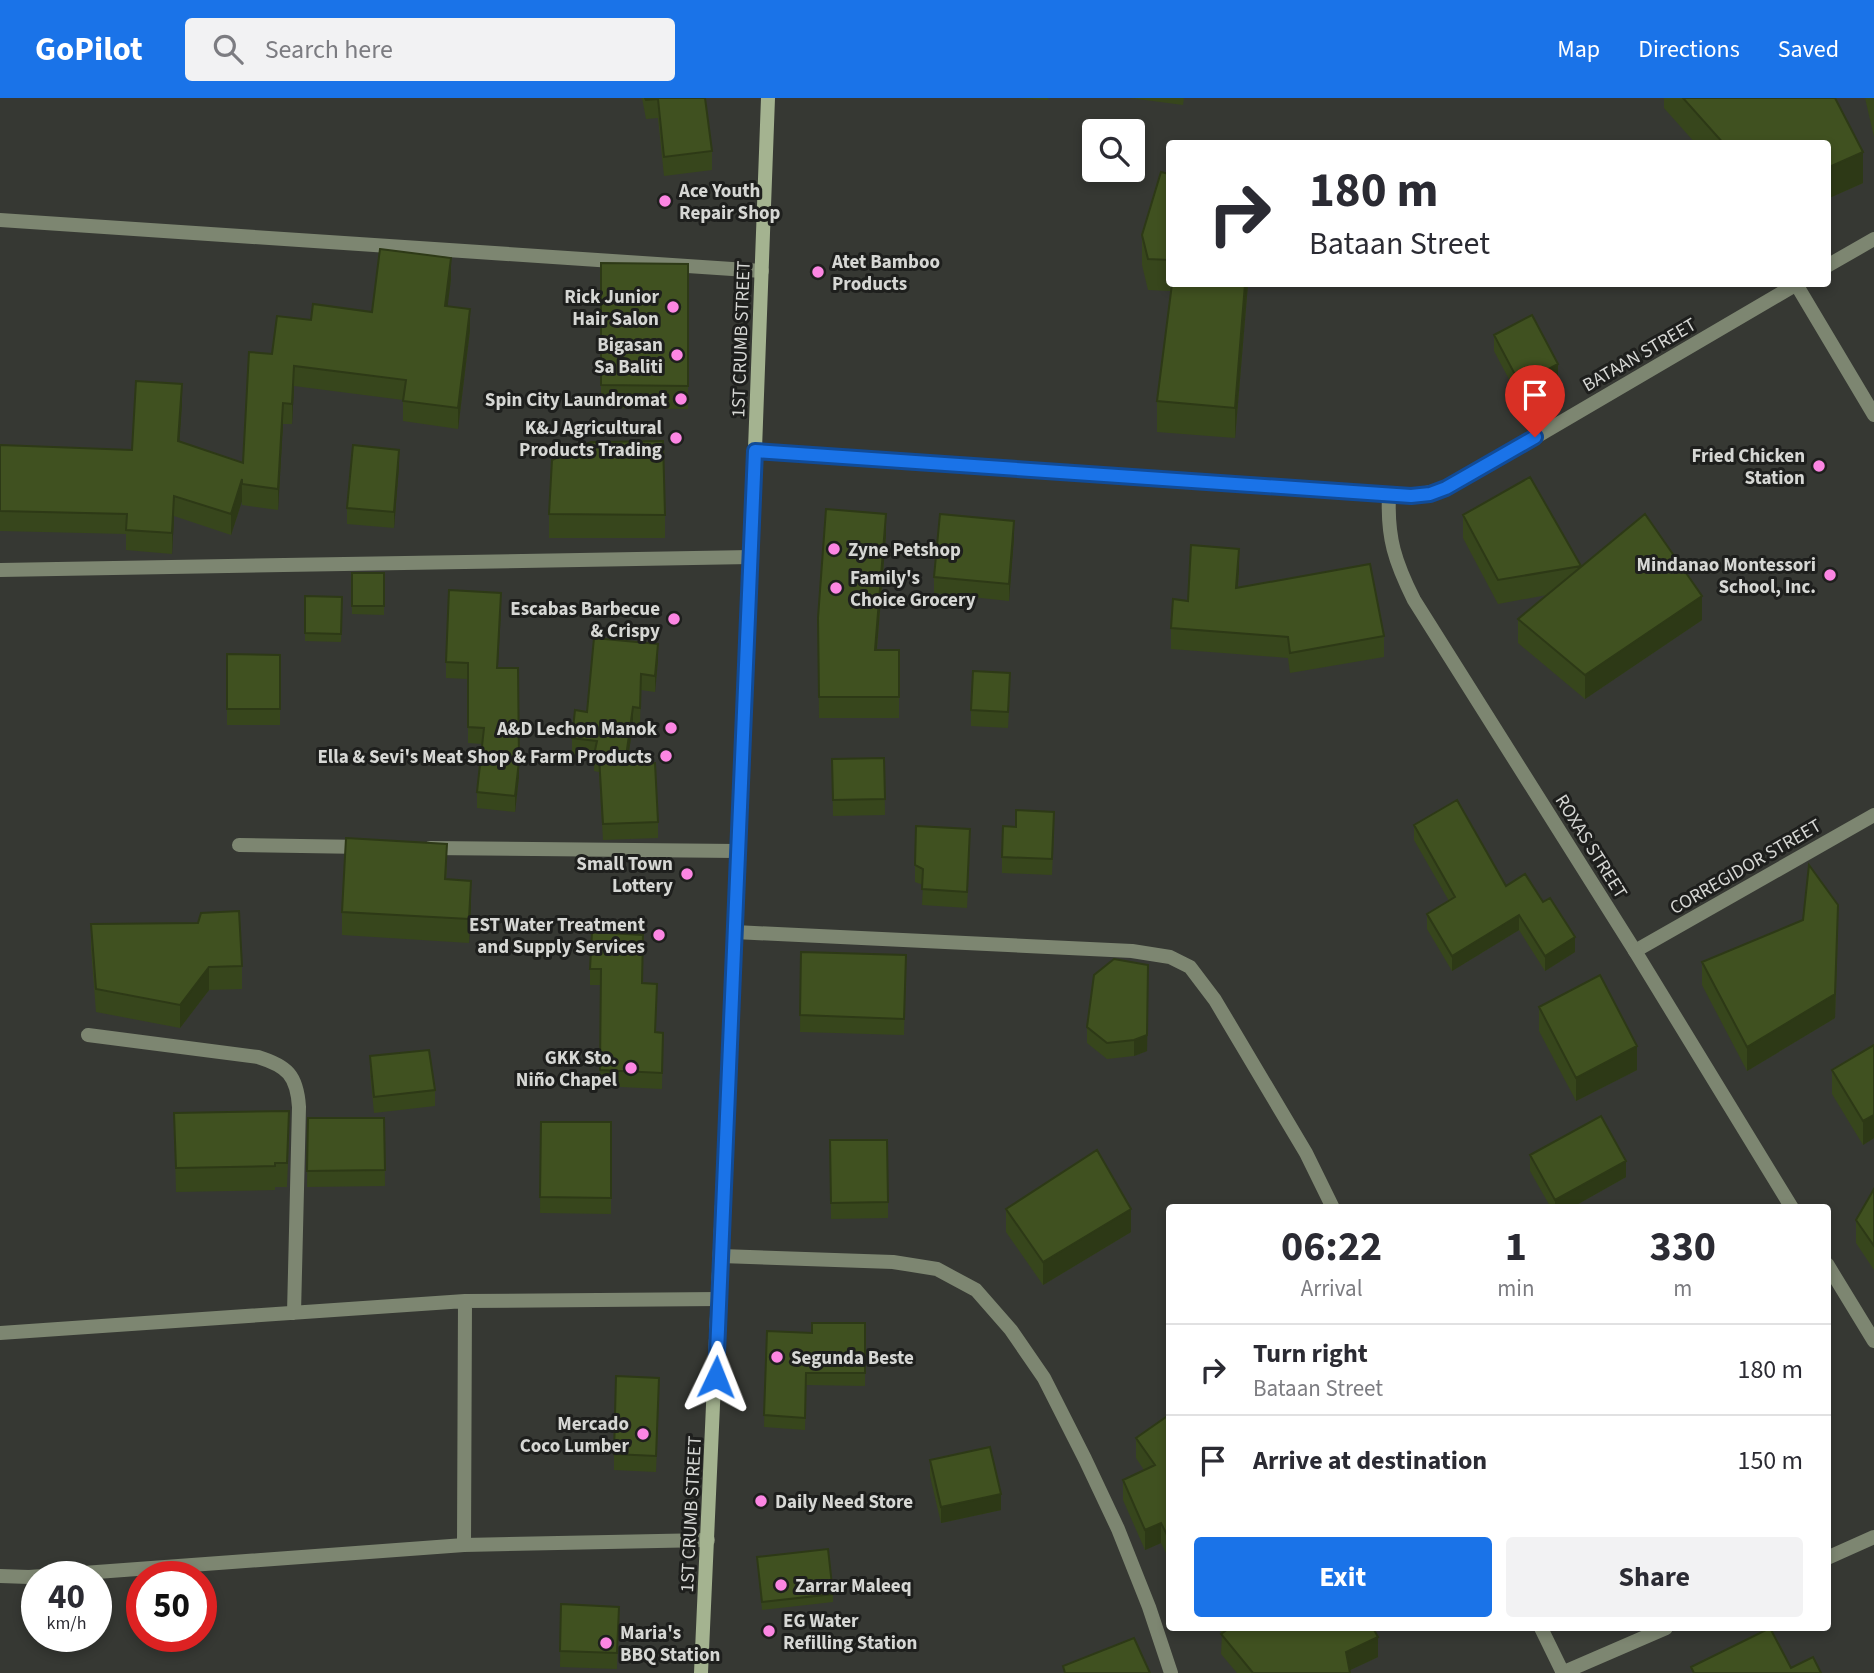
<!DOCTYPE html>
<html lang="en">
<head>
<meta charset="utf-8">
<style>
  body { margin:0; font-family:"Source Sans 3",sans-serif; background:#f2f2f3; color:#2b2b33; height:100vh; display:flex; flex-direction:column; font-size:26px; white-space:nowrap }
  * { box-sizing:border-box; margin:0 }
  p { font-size:23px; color:#7c7c81 }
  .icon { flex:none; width:38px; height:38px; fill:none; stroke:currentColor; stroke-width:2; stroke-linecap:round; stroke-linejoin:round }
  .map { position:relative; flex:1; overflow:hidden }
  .side { position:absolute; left:1166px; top:1106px; width:665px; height:427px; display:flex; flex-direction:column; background:#fff; border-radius:7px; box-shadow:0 4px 10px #0003 }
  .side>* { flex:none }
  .banner { position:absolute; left:1166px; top:42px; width:665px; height:147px; border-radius:7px; box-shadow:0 4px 10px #0003; background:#fff; color:#2b2b33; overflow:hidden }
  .fabs { position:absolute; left:1082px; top:21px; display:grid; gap:14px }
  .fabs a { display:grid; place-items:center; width:63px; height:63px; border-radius:7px; background:#fff; box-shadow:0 4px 10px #0003; font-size:35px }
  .speed { position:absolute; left:21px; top:1463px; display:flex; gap:14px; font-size:35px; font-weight:700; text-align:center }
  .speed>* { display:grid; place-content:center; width:91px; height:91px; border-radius:50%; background:#fff; box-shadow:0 4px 10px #0003; line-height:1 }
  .speed small { font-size:18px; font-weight:400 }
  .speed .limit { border:10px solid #d22; background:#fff; color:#111 }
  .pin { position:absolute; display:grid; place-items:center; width:60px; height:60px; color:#fff; margin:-72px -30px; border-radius:50% 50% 50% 0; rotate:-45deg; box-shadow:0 0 7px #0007 }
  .pin .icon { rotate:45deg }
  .me { position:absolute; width:77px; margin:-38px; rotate:2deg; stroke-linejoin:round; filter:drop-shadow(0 0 5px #0008) }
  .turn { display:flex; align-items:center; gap:24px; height:147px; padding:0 28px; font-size:32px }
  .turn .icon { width:91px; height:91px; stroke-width:2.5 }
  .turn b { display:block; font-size:49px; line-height:60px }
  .eta { display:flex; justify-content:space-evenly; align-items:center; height:119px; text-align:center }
  .eta b { font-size:42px; font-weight:700; line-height:49px }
  .action { display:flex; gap:14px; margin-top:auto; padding:14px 28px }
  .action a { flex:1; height:80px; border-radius:7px; background:#1a73e8; color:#fff; font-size:28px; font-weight:700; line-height:80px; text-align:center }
  .action a+a { background:#f2f2f3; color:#2b2b33 }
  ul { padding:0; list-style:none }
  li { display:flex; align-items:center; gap:21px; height:91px; padding:0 28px; border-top:2px solid #e1e1e2 }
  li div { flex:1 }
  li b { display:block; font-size:26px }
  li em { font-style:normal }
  header { display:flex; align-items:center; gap:42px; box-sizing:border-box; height:98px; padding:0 35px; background:#1a73e8; color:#fff }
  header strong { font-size:33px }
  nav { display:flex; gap:38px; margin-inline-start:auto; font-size:24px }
  .search { width:490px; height:63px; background:#f2f2f3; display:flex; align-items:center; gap:18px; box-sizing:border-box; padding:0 24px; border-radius:7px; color:#7c7c81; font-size:26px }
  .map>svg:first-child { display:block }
</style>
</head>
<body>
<header>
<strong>GoPilot</strong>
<div class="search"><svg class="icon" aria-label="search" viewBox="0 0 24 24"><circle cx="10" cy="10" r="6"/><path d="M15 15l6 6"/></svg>Search here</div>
<nav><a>Map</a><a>Directions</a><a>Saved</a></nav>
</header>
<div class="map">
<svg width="1874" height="1575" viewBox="0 0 1874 1575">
  <rect width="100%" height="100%" fill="#363833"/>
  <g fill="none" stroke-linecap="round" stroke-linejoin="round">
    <path stroke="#7d8671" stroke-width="14" d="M0 122 762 173
      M1796 186 1874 317
      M0 472 751 459
      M239 747 364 749
      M430 750 737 753
      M735 834 1132 853 1170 859 1190 869 1215 902 1306 1055 1333 1110
      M1635 853 1874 717
      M88 937 258 959C287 968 297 977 299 1009L294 1215
      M721 1158 893 1164 937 1171 976 1192 1011 1232 1044 1280 1085 1361 1118 1431 1149 1509 1171 1575
      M0 1235 465 1203 719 1201
      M464 1447 465 1203
      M1827 1460 1874 1439
      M0 1478 29 1479 464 1447 708 1442
      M1541 1530 1563 1575
      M1562 1575 1666 1530"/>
    <path stroke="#7d8671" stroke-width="14" d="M1827 168 1874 141
      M756 353 1389 397C1418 399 1439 394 1464 381L1797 186
      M1389 397C1387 440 1395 464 1414 502L1635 853 1792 1110
      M1827 1166 1874 1243"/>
    <path stroke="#a4b390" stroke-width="14" d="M701 1575 751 459 768 0"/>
  </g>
  <path fill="#37461c" d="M642 0H705L712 53V72L664 78 658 20 646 21Z
    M1017 0H1048V2Z
    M1130 0H1184L1183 7Z
    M1664 0H1835L1863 85 1827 101V46H1696L1664 10Z
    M1865 0H1874V39Z
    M1169 76V186H1248L1235 340 1157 334V303L1171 193 1148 192 1142 167V137Z
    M601 165 688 166V311L601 310Z
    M451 181 447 208 470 232 458 331 403 323V302L294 288 292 326H283L278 412 242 407V403L231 437 174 418 172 456 126 452V436L0 433V347L132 352 182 306 179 344 243 365 272 256 311 222 372 214Z
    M1494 237 1558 282 1520 302 1494 253Z
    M399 368 394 430 347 426V410Z
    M549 416 665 417V440H549Z
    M1463 417 1581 468V469L1702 522 1585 601 1518 545V521L1547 497 1498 506 1463 440Z
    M886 437 877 552H899V620H819L818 520Z
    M1014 439 1009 503 934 495V479Z
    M1239 471 1238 490 1384 538V559L1290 575 1288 560 1171 551V530L1188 503Z
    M352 475H384V517L352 516Z
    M305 498 342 499 341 544 305 543Z
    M501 511 497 570 519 679 515 714 477 710V694L482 646 468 645V581L446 580V564Z
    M227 556 280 557V627H227Z
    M658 562 655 594 641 592 640 626H633L627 666 658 724V740L603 742 599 674 594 673V659L572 656V640L587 614Z
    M1010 591 1008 630 971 628V612Z
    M884 660 885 717 833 718 832 661Z
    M1414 727 1506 788 1575 854 1545 873 1519 832 1452 873 1427 831V816L1449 803 1414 742Z
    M1054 730 1052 777 1002 775V759Z
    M970 747 967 810 922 807 923 787 915 784V767Z
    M447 770 446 782 471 807 469 845 342 837V814Z
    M1803 822 1838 831 1835 920 1747 973 1702 887V864Z
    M91 826 242 868V891L209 892 180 930 96 914 91 850Z
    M643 853 642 885 656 934 663 935 662 991 600 988 601 887H590V871Z
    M801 854 906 857 904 937 800 934Z
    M1148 867 1147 953 1134 958 1107 961 1087 945V929Z
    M1539 909 1637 972 1576 1003 1539 933Z
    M1874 947V1040L1863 1047 1832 996V972Z
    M370 958 435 992V1008L374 1015 370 974Z
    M174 1015 289 1037 287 1089H275V1092L176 1094Z
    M308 1020H384L385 1088 307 1089Z
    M541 1024H611V1116L540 1115Z
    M830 1042 888 1104V1120L831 1121Z
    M1530 1057 1626 1079 1571 1110H1551L1530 1073Z
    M1874 1091V1172L1856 1145V1122Z
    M1006 1111 1131 1134 1043 1187 1006 1134Z
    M865 1225V1288L806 1287 805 1332 764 1329 767 1233 812 1235Z
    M659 1296 656 1374 614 1372V1356Z
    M1169 1317V1461L1161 1445 1145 1452 1123 1402V1382L1144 1372 1136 1360V1340Z
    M930 1362 1001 1412 941 1425 930 1378Z
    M757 1459 833 1496V1504L762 1512Z
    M561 1506 619 1509 617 1571 560 1569Z
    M1219 1530H1373L1378 1559 1350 1572V1575H1237L1221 1556 1222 1536Z"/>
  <path fill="#2d3916" d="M1863 54V85L1827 101V70Z
    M451 160V181L445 229V208Z
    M1245 186H1248L1235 340V310Z
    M470 211V232L458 331V310Z
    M1558 266V282L1520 302V286Z
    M294 268V288L292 326V306Z
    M182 286V306L178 364V343Z
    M283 305V326L278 412V391Z
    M399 352V368L394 430V414Z
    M242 381V403L231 437V416Z
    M174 398V418L172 456V435Z
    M886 416V437L875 573V552Z
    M1014 423V439L1009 503V486Z
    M1239 451V471L1236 511V490Z
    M501 495V511L497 586V570Z
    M1702 498V522L1585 601V577Z
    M658 546V562L655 594V578Z
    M633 609V626L625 682V666Z
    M519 663V679L515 714V698Z
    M471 783V807L469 845V821Z
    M1838 807 1835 920 1747 973V949Z
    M1519 817V832L1452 873V858Z
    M1575 839V854L1545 873V858Z
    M209 869V892L180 930V907Z
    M1148 883 1147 953 1134 958V942Z
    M1637 948V972L1576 1003V980Z
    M1874 1017V1040L1863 1047V1023Z
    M1626 1063V1079L1571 1110H1555V1102Z
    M1131 1111V1134L1043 1187V1164Z
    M1001 1396V1412L941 1425V1409Z
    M1161 1425V1445L1145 1452V1432Z
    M1378 1539V1559L1346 1574V1554Z"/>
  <path fill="#405120" stroke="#2d3916" stroke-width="2" d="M645 0H705L712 53 664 59 658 1 646 2Z
    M1683 0H1835L1863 54 1827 70V46H1724Z
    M1161 74 1169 76V162L1148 161 1142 137Z
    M380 151 451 160 445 208 470 211 458 310 403 303 406 282 294 268 292 306 283 305 278 391 242 386V381L231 416 174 398 172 435 126 432 127 416 0 413V347L132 352 136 283 182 286 178 343 243 365 249 254 272 256 277 218 311 222 313 206 372 214Z
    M601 165 688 166V288L601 287Z
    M1172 186H1245L1235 310 1157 303Z
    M1532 217 1558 266 1520 286 1494 237Z
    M663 343 665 417 549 416 552 362 591 344Z
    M353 347 399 352 394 414 347 410Z
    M1530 379 1581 468 1498 482 1463 417Z
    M826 411 886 416 875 552H899V599H819L818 520Z
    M940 416 1014 423 1009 486 934 479Z
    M1645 416 1702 498 1585 577 1518 521Z
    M1191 447 1239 451 1236 490 1370 466 1384 538 1290 555 1288 539 1171 530 1173 501 1188 503Z
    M352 475H384V508H352Z
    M449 492 501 495 497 570H518L519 663 515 698 477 694 484 630 468 629V565L446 564Z
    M305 498 342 499 341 536 305 535Z
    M594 540 658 546 655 578 641 576 640 610 633 609 625 666 655 665 658 724 603 726 599 658 594 657 597 643 572 640 575 612 587 614Z
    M227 556 280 557V611H227Z
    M973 573 1010 575 1008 614 971 612Z
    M884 660 885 701 833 702 832 661Z
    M1457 702 1506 788 1525 776 1543 804 1550 800 1575 839 1545 858 1519 817 1452 858 1427 816 1455 799 1414 727Z
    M1016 712 1054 714 1052 761 1002 759 1003 728 1016 729Z
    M916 728 970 731 967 794 922 791 923 771 915 767Z
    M346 740 447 746 445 781 471 783 469 821 342 814Z
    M1809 767 1838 807 1835 896 1747 949 1702 864 1803 822Z
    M239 813 242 868 209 869 180 907 96 891 91 826 198 825 201 815Z
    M592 834 643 837 642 885 657 886 655 934 663 935 662 975 600 972 601 871H590Z
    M801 854 906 857 904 921 800 917Z
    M1114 861 1148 867 1147 937 1134 942 1107 945 1087 929 1094 877Z
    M1600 877 1637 948 1576 980 1539 909Z
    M1874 947V1017L1863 1023 1832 972Z
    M429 952 435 992 374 999 370 958Z
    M289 1013 287 1065H275V1068L176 1070 174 1015Z
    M1601 1018 1626 1063 1555 1102 1530 1057Z
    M308 1020H384L385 1072 307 1073Z
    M541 1024H611V1100L540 1099Z
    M830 1042H887L888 1104 831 1105Z
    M1097 1052 1131 1111 1043 1164 1006 1111Z
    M1874 1091V1148L1856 1122Z
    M812 1225H865V1275H806L805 1320 764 1317 767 1233 812 1235Z
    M616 1278 659 1280 656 1358 614 1356Z
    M1169 1317V1441L1161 1425 1145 1432 1123 1382 1155 1367 1136 1340Z
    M990 1349 1001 1396 941 1409 930 1362Z
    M828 1451 833 1496 762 1504 757 1459Z
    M561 1506 619 1509 617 1555 560 1553Z
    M1228 1530H1373L1378 1539 1346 1554 1350 1575H1253L1221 1536 1228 1531Z
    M1770 1530 1791 1570 1813 1559 1821 1575H1694L1691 1569Z
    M1134 1540 1150 1575H1065L1063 1568Z"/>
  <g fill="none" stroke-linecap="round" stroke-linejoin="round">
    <defs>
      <path id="route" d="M716 1279 755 353 1411 398 1430 396 1446 390 1535 339"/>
    </defs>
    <use href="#route" stroke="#114b97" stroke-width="18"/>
    <use href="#route" stroke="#1a73e8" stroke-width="12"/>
  </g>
  <g fill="#fc86e3" stroke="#1e1f1d" stroke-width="2.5">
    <circle cx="665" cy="103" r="7"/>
    <circle cx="818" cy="174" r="7"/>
    <circle cx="673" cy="209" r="7"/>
    <circle cx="677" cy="257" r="7"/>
    <circle cx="681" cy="301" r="7"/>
    <circle cx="676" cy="340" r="7"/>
    <circle cx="1819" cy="368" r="7"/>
    <circle cx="834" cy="451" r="7"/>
    <circle cx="1830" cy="477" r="7"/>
    <circle cx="836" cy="490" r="7"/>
    <circle cx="674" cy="521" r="7"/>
    <circle cx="671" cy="630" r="7"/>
    <circle cx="666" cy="658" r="7"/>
    <circle cx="687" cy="776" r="7"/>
    <circle cx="659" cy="837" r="7"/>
    <circle cx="631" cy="970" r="7"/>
    <circle cx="777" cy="1259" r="7"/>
    <circle cx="643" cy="1336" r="7"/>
    <circle cx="761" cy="1403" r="7"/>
    <circle cx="781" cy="1487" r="7"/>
    <circle cx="769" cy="1533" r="7"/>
    <circle cx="606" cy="1545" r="7"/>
  </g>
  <g text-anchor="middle" stroke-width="6" stroke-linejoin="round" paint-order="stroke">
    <g font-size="19" font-weight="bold" fill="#d6d7d4" stroke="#1e1f1d" text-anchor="end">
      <text x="679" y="99" text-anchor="start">Ace Youth<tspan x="679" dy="22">Repair Shop</tspan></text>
      <text x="832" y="170" text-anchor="start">Atet Bamboo<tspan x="832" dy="22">Products</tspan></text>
      <text x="659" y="205">Rick Junior<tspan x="659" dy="22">Hair Salon</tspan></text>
      <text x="663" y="253">Bigasan<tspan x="663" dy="22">Sa Baliti</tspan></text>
      <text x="667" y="308">Spin City Laundromat</text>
      <text x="662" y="336">K&amp;J Agricultural<tspan x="662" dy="22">Products Trading</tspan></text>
      <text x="1805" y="364">Fried Chicken<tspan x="1805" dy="22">Station</tspan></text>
      <text x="848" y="458" text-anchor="start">Zyne Petshop</text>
      <text x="1816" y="473">Mindanao Montessori<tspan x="1816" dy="22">School, Inc.</tspan></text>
      <text x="850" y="486" text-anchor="start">Family's<tspan x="850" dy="22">Choice Grocery</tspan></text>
      <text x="660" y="517">Escabas Barbecue<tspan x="660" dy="22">&amp; Crispy</tspan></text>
      <text x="657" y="637">A&amp;D Lechon Manok</text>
      <text x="652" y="665">Ella &amp; Sevi's Meat Shop &amp; Farm Products</text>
      <text x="673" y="772">Small Town<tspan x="673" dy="22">Lottery</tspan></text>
      <text x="645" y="833">EST Water Treatment<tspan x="645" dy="22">and Supply Services</tspan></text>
      <text x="617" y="966">GKK Sto.<tspan x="617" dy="22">Niño Chapel</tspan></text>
      <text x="791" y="1266" text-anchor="start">Segunda Beste</text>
      <text x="629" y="1332">Mercado<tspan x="629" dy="22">Coco Lumber</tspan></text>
      <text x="775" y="1410" text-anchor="start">Daily Need Store</text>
      <text x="795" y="1494" text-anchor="start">Zarrar Maleeq</text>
      <text x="783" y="1529" text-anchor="start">EG Water<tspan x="783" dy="22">Refilling Station</tspan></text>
      <text x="620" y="1541" text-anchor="start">Maria's<tspan x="620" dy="22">BBQ Station</tspan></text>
    </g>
    <g font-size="19" fill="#d6d7d4" stroke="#1e1f1d">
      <text transform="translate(740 241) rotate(-88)" y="7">1ST CRUMB STREET</text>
      <text transform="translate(1639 256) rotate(-30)" y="7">BATAAN STREET</text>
      <text transform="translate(1592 748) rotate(58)" y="7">ROXAS STREET</text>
      <text transform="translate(1745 768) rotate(-30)" y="7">CORREGIDOR STREET</text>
      <text transform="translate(690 1416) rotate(-87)" y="7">1ST CRUMB STREET</text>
    </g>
  </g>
</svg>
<div class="fabs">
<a><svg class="icon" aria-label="search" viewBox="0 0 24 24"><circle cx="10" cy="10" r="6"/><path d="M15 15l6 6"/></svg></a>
</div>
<div class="speed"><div>40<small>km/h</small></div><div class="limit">50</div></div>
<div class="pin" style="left:1535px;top:339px;background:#d93025"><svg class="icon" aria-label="arrive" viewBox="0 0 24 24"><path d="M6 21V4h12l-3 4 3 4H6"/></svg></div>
<svg class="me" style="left:716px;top:1279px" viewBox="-20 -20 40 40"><path d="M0-17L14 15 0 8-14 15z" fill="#1a73e8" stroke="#fff" stroke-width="4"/></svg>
<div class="banner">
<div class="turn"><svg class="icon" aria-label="right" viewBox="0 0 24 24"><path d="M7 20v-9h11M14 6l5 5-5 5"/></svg><div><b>180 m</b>Bataan Street</div></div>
</div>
<section class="side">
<div class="eta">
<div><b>06:22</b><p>Arrival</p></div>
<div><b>1</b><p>min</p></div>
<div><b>330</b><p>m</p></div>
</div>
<ul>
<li><svg class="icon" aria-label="right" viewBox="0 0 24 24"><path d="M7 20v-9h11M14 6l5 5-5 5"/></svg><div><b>Turn right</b><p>Bataan Street</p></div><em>180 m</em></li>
<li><svg class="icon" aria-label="arrive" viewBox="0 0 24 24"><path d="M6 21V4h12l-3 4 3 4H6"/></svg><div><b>Arrive at destination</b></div><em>150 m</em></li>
</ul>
<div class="action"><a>Exit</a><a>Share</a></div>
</section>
</div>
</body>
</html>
